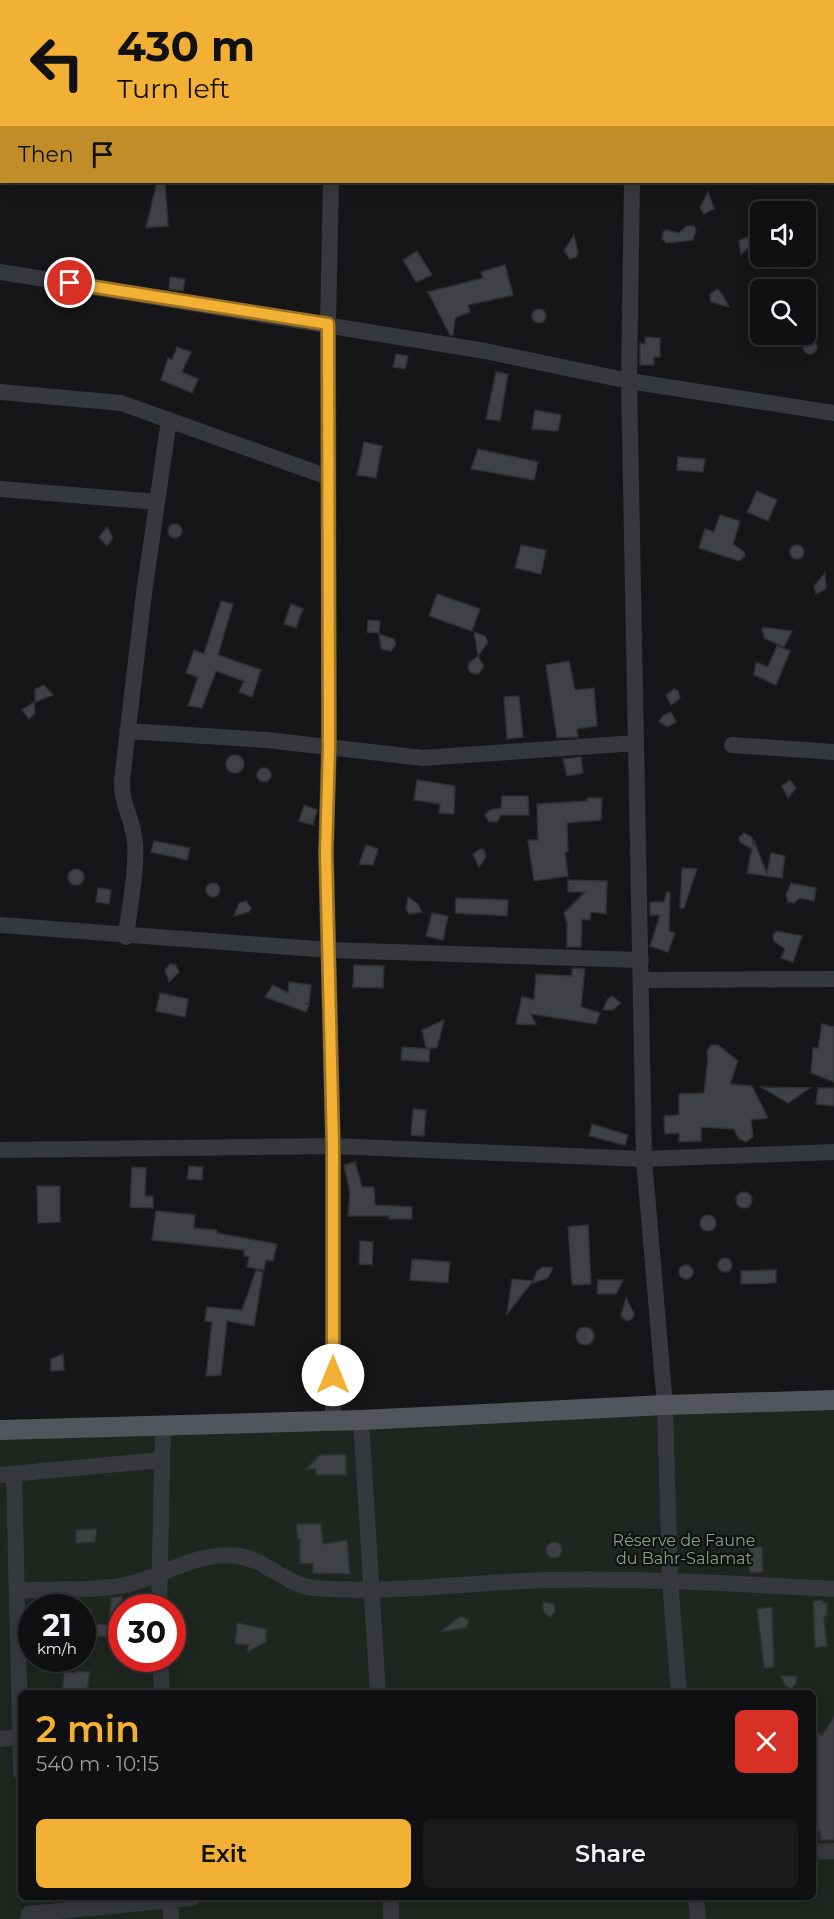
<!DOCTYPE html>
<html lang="en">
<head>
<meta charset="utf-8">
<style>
  body { margin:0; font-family:Montserrat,sans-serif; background:#19191b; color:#f1f3f6; height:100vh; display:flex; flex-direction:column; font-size:22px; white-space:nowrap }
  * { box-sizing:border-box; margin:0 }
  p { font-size:20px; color:#9c9d9f }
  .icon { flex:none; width:33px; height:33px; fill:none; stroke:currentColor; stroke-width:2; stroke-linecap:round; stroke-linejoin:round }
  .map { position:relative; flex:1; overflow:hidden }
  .panel { position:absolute; left:18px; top:1690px; width:798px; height:210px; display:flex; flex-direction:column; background:#101012; border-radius:9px; box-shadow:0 3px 15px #0003,0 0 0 2px #303032 }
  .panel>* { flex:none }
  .top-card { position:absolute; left:0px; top:0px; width:834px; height:183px; box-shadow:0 3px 15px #0003,0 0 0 2px #303032; background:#f2b134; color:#111; overflow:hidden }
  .tools { position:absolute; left:750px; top:201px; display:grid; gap:12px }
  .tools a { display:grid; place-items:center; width:66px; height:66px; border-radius:9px; background:#101012; box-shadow:0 3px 15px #0003,0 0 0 2px #303032; font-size:30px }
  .speed { position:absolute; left:18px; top:1594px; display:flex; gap:12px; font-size:30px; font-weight:700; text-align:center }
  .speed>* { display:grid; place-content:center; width:78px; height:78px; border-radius:50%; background:#101012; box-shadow:0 3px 15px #0003,0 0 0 2px #303032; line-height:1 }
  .speed small { font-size:15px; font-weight:400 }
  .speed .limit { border:9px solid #d22; background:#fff; color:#111 }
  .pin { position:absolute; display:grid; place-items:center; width:51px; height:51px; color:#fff; margin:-26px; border:3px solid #fff; border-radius:50%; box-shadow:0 2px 6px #0007 }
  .me { position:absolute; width:66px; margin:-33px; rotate:0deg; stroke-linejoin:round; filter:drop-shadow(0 0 4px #0008) }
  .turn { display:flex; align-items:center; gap:21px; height:126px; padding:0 18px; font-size:27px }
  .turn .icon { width:78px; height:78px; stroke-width:2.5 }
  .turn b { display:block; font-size:42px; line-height:51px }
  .then { display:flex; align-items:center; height:57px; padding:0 18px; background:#0003; gap:12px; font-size:22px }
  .round { display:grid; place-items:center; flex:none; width:63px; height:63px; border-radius:9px; background:#19191b }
  .summary { display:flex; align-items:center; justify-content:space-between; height:102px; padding:0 18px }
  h1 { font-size:36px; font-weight:600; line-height:45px; color:#f2b134 }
  .action { display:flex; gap:12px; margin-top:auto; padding:12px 18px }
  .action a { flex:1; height:69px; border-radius:9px; background:#f2b134; color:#111; font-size:24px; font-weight:600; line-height:69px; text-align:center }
  .action a+a { background:#19191b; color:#f1f3f6 }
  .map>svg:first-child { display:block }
</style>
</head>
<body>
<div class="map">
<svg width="834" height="1919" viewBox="0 0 834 1919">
  <rect width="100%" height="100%" fill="#161618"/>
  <path fill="#1e261f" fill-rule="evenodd" d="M834 1400V1919H0V1430ZM32 1608H82V1659H32ZM122 1608H172V1659H122ZM21 1694H813V1898H21Z"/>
  <path fill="#404145" stroke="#303034" stroke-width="1.5" d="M157 182H165L168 226 146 228Z
    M708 192 714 209 704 214 700 208Z
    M687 226H694L696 230 693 240 667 243 662 239 663 232 666 230 679 233Z
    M574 235 578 253 576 257 570 259 564 251Z
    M749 236 753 244 741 254 739 241Z
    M417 251 432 275 416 282 403 260Z
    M505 265 513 295 468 305 470 312 455 318 453 335H450L428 292 483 278 481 272Z
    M170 277 185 279 183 291 169 289Z
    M718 289 721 293 729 307 711 302 710 294Z
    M532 316a7 7 0 1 1 14 0a7 7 0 1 1-14 0Z
    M645 337 660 338V357H654V365H640V343L645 344Z
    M803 347a7 7 0 1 1 14 0a7 7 0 1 1-14 0Z
    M177 347 191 352 182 372 198 379 192 393 161 380 168 358 172 360Z
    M396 354 408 356 405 369 393 367Z
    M496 372 508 374 500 421 486 419Z
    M535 410 561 415 558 431 532 429Z
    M364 442 382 446 376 478 357 475Z
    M478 449 538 462 534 480 471 469Z
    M678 457 705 459 703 472 677 470Z
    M757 491 777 500 768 521 747 512Z
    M720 515 740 521 733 544 744 552 745 556 739 561 699 548 705 529 714 532Z
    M168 531a7 7 0 1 1 14 0a7 7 0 1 1-14 0Z
    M107 527 113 538 107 546 99 537Z
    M521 545 546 550 541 574 515 568Z
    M790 552a7 7 0 1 1 14 0a7 7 0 1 1-14 0Z
    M825 573 826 589 816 594 814 586Z
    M437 594 480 609 472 631 429 616Z
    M221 601 233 604 218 655 261 670 252 697 239 692 244 681 216 671 202 708 188 706 198 677 186 673 194 650 204 654Z
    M291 604 303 609 296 628 284 624Z
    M368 620 380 621 379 633 367 632Z
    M762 628H770L792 631 784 647 764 638Z
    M474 632 485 636 488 642 478 656 484 667 478 674 471 673 468 668 469 663 478 656Z
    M379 634 394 639 396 644 391 651 381 649Z
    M777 646 790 651 776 685 754 675 756 662 768 667Z
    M569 661 575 690 594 688 597 726 577 729 578 737 557 738 546 665Z
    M44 685 53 695 35 702V689Z
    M674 689 678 691 680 698 671 705 666 695Z
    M519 696 523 737 507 739 504 697Z
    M34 702 35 713 29 719 22 710Z
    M671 712 676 722 667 727 659 721 664 715Z
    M226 764a9 9 0 1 1 18 0a9 9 0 1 1-18 0Z
    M581 757 583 773 567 776 563 759Z
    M257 775a7 7 0 1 1 14 0a7 7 0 1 1-14 0Z
    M417 780 455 786 454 814 439 813 440 804 414 800Z
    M790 780 796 788 788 798 782 786Z
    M502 796H528L529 815H501L497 822H489L485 815 490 810 501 808Z
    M587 798H602L601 820 567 823 568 852H565L568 876 534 881 528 840H538L537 804 587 801Z
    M304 805 317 810 313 825 299 821Z
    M744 833 752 837 753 846 754 841 767 874 771 853 785 856 782 878 747 873 752 849 740 842 739 838Z
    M154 841 190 848 187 860 151 852Z
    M366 845 378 849 373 865 359 864Z
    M480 849 484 850 486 857 479 867 473 854Z
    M682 868 697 869 684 908H680Z
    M68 877a8 8 0 1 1 16 0a8 8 0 1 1-16 0Z
    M568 880 607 881 606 914 591 912 590 920 582 919 581 947H567V923L564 913 585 892H568Z
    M791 883 816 888 814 901 800 898 794 903 788 902 786 895Z
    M206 890a7 7 0 1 1 14 0a7 7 0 1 1-14 0Z
    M98 888 111 890 109 904 96 902Z
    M667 892 670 893 669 931 675 933 668 952 650 946 660 915H650V902H664Z
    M408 897 418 904 422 912 409 914 406 909Z
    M456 898 508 900 507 916 455 913Z
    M246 901 251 908 249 912 234 916 239 903Z
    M432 913 448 916 443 940 426 936Z
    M777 931 802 936 793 962 781 958 785 949 774 941 773 935Z
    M170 964 176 965 179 972 169 982 165 970Z
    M354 965 384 966 383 988 353 987Z
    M572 968 585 969 581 1007 600 1013 596 1024 531 1014 536 1025 516 1024 522 996 534 1000 536 974 572 976Z
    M289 982 311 985 309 1004 305 1003 309 1005 306 1012 265 997 273 985 288 993Z
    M160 993 188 999 185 1017 156 1011Z
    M612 996 621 1003 613 1010H603L607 1000Z
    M444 1020 437 1048H426L422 1030Z
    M822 1024 834 1027V1082L811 1073 813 1048H818Z
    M711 1045H718L738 1061 730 1084 752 1086 768 1118 751 1120 753 1137 746 1142 739 1139 734 1129 701 1127V1141L679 1142V1133L665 1134 664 1116 679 1115V1094L704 1093 708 1059 707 1051Z
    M402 1047 430 1049 429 1062 401 1060Z
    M761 1087 810 1088 788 1103Z
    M818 1088H834V1106L816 1104Z
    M413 1109 426 1110 424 1136 411 1135Z
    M592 1124 628 1135 625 1145 589 1136Z
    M355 1162 362 1187H374L375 1205 412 1207V1219H389V1216H348L350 1193 344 1165Z
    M189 1166 203 1167 202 1180 187 1179Z
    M132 1167 146 1168 145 1196H153V1208L130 1207Z
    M37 1186H60V1222L38 1223Z
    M736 1200a8 8 0 1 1 16 0a8 8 0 1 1-16 0Z
    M156 1211 195 1215 194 1228 217 1230V1233L277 1244 273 1261 266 1260 264 1270 247 1267 249 1257 244 1256V1250L152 1240Z
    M700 1223a8 8 0 1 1 16 0a8 8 0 1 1-16 0Z
    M588 1225 591 1284 572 1285 568 1227Z
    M360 1241 373 1242 372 1265 359 1264Z
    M718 1265a7 7 0 1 1 14 0a7 7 0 1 1-14 0Z
    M412 1259 450 1262 448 1283 410 1280Z
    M679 1272a7 7 0 1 1 14 0a7 7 0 1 1-14 0Z
    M543 1267 553 1268 548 1278 533 1283 537 1271Z
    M256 1270 263 1272 254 1326 227 1321 221 1375 206 1376 212 1322 205 1321 207 1307 242 1310Z
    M776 1270V1283L741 1284V1271Z
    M512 1279 533 1281 507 1314Z
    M598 1280H623L616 1294H597Z
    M626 1298 634 1313 633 1318 627 1321 621 1316Z
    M576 1336a9 9 0 1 1 18 0a9 9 0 1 1-18 0Z
    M63 1354 64 1370 51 1371V1359Z
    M346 1454V1475H316V1469H306L320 1455Z
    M296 1524H321L323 1544 347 1540 350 1574 313 1573V1563L300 1564V1539H298Z
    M97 1529 95 1542 76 1543V1530Z
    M546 1550a8 8 0 1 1 16 0a8 8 0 1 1-16 0Z
    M749 1547H762L763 1572 750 1573Z
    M122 1596V1638L82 1635V1623L109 1625 111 1598Z
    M823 1600V1603H827V1616H824L827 1646 815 1648 813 1601Z
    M543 1602 554 1604 555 1612 550 1617 543 1612Z
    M772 1607 774 1667 764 1668 757 1609Z
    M461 1616 469 1620 466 1628 440 1632Z
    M237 1623 266 1629V1642L247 1652 249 1645 235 1644Z
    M76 1671 90 1672 87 1694H62L64 1672 76 1673Z
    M781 1676H797L796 1684 791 1689 785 1686Z
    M834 1717V1840H820V1831L813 1830V1731L822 1735Z"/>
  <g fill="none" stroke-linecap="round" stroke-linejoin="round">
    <path stroke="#37383d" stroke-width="16" d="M342 2V0
      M634 2V0
      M757 2 764 0
      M0 135H2
      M331 182 328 324 329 746 326 853 333 1146V1421
      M632 182 629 381 644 1159 665 1405 670 1580 679 1694
      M0 272 485 351 629 381 834 413
      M0 392 121 403 328 477
      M0 489 157 502
      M127 731 267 740 423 758 636 743
      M732 745 834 752
      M0 925 329 950 641 960
      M126 937C129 907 137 874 135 844 134 820 121 806 122 780L144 593 169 420
      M642 980 834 979
      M0 1150 333 1146 644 1159 834 1152
      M361 1420 378 1694
      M14 1474 21 1772
      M0 1475 161 1460
      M17 1591C52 1588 91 1592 125 1585 163 1577 199 1550 239 1556 266 1560 286 1585 314 1588 392 1594 471 1582 549 1580 644 1578 739 1584 834 1589
      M159 1608 163 1426
      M160 1659 162 1694
      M0 1739 21 1737
      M813 1852 834 1851
      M171 1898V1919
      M391 1898V1919
      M696 1898 698 1919
      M28 1919 29 1914 192 1898"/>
    <path stroke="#53555c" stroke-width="20" d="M0 1430 361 1420 665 1405 834 1400"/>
  </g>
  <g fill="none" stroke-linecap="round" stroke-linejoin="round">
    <defs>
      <path id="route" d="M70 283 328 324 329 746 326 853 333 1146V1375"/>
    </defs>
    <use href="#route" stroke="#9d7322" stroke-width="15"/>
    <use href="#route" stroke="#f2b134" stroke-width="10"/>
  </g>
  <g text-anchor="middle" stroke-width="4.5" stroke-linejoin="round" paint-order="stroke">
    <g font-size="16" fill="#7fa381" stroke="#111113">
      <text x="684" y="1546">Réserve de Faune<tspan x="684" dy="18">du Bahr-Salamat</tspan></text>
    </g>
  </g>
</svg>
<div class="tools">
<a><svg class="icon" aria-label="sound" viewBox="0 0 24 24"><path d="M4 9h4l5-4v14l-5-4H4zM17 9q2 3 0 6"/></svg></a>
<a><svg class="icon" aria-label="search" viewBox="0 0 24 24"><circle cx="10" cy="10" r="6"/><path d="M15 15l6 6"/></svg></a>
</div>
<div class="speed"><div>21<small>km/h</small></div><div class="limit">30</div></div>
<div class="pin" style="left:70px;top:283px;background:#d93025"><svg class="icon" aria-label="arrive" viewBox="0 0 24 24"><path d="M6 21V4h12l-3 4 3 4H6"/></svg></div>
<svg class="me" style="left:333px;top:1375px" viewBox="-20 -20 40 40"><circle r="19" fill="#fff"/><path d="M0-13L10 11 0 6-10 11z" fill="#f2b134"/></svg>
<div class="top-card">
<div class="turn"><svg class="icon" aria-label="left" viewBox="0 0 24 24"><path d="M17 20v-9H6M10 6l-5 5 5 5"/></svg><div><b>430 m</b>Turn left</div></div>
<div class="then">Then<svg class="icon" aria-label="arrive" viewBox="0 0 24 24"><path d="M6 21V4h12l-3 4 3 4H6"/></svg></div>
</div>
<section class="panel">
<div class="summary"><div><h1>2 min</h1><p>540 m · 10:15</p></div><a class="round" style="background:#d93025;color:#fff"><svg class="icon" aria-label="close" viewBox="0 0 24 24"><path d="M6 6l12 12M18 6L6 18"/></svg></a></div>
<div class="action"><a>Exit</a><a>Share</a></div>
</section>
</div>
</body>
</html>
